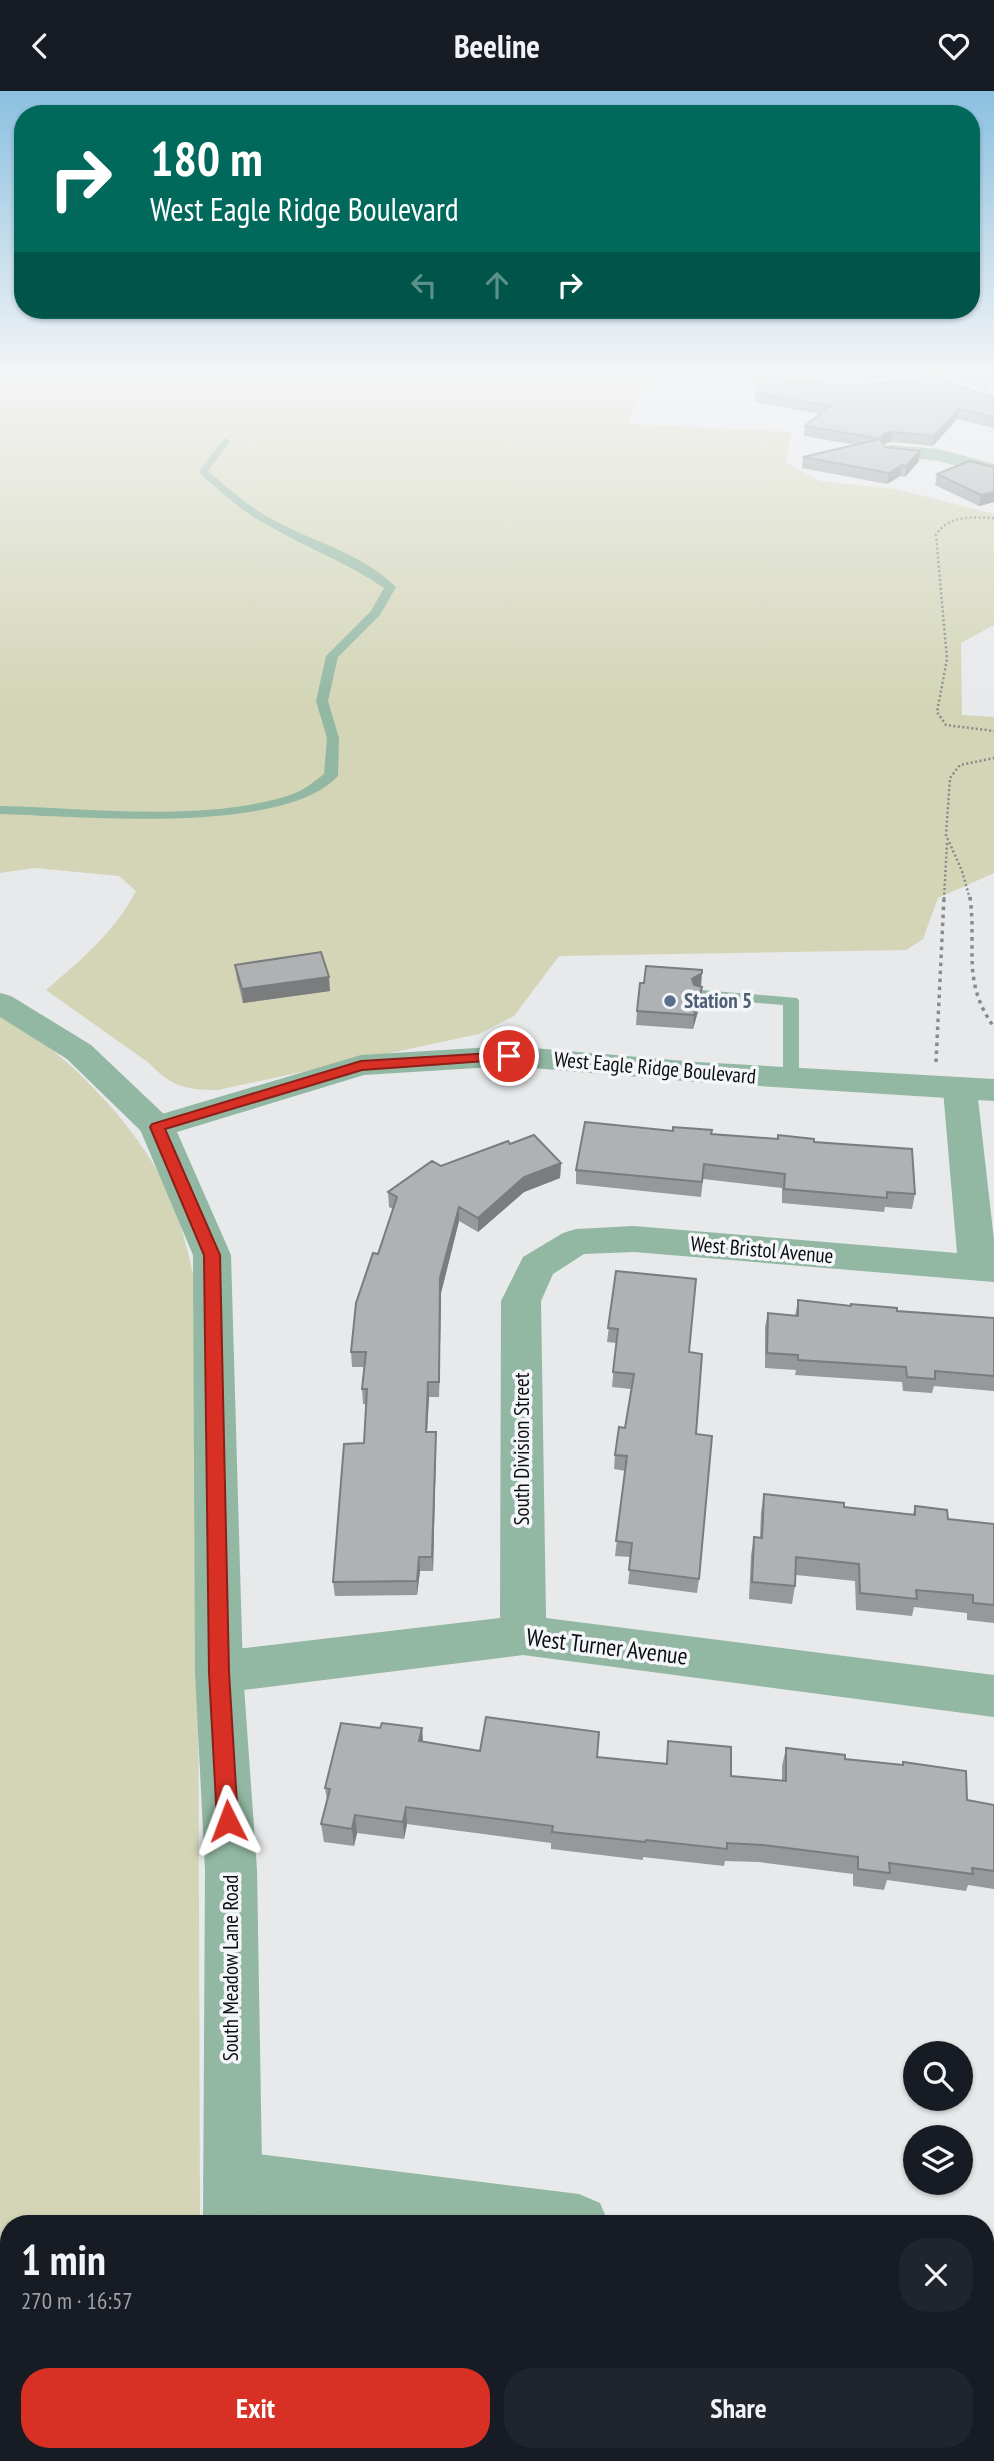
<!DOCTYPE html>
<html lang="en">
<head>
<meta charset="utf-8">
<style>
  body { margin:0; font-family:"PT Sans Narrow",sans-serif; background:#20242c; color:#f1f3f6; height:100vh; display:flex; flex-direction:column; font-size:26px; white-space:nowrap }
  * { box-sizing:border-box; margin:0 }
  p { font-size:23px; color:#9ea1a6 }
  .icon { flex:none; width:38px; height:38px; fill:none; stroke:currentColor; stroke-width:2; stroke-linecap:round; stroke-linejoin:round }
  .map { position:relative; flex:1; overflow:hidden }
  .drawer { position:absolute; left:0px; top:2124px; width:994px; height:247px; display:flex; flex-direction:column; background:#171b24; border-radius:28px 28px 0 0; box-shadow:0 2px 5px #0004 }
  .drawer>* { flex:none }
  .guide { position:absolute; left:14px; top:14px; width:966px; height:214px; border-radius:28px; box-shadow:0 2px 5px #0004; background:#00695c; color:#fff; overflow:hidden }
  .buttons { position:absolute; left:903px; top:1950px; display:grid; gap:14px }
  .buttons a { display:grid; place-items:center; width:70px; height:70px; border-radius:50%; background:#171b24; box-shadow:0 2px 5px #0004; font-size:35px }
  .pin { position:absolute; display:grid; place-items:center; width:60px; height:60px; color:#fff; margin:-30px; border:4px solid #fff; border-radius:50%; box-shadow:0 2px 7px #0007 }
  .me { position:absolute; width:77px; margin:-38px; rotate:357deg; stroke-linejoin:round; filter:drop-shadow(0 0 5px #0008) }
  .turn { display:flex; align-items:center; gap:24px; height:147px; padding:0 21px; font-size:32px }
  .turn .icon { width:91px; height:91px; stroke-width:2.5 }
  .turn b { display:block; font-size:49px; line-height:60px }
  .lanes { display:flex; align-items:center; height:66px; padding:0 21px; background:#0003; justify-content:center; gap:35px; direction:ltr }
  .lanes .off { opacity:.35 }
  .round { display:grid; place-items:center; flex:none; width:74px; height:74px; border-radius:28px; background:#20242c }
  .headline { display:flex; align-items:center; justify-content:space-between; height:119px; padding:0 21px }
  h1 { font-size:42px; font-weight:600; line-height:52px }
  .primary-button { display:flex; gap:14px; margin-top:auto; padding:14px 21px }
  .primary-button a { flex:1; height:80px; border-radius:28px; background:#d93025; color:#fff; font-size:28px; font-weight:600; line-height:80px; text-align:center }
  .primary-button a+a { background:#20242c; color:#f1f3f6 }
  header { display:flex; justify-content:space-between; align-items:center; height:91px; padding:0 21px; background:#171b24; font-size:32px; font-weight:600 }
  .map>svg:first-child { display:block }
</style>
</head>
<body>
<header><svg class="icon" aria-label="back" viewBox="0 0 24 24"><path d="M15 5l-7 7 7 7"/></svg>Beeline<svg class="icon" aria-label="heart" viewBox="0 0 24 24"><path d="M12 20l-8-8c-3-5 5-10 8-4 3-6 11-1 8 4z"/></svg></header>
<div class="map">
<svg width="994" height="2370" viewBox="0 0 994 2370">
  <rect width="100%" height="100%" fill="#e7e9eb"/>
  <path fill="#d3d5b6" d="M0 282H646L628 333 792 341 785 371 820 390 896 398 994 423V534L961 552 962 624 994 626V782L938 807 923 848 906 859 559 865 514 925 479 943 218 999C186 999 172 996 149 972L46 899C81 869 114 842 136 800L119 785 35 777 0 782Z
    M0 922C60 956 130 1027 162 1088 180 1122 188 1162 197 1200L200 2133H9V2362H200V2370H0Z"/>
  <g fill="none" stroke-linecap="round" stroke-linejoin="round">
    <path stroke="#888a8b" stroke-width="2.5" stroke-dasharray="2 2.5" stroke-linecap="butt" d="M978 298 994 296
      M994 427C973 426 948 424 936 444L947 568 937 621 946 634 994 640
      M944 808 947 752
      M970 808 962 780 946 744 950 687 960 674 994 667"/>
    <path stroke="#888a8b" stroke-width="3.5" stroke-dasharray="3.5 4.5" stroke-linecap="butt" d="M970 806C977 857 961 890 994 936
      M936 971 944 806"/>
    <path fill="#92b7a2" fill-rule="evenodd" d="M225 347 230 350 208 380C228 397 249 416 273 429 312 450 363 463 396 496L380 524 338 566 328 610 339 647 338 685C283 745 79 725 0 723V715C89 717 208 732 293 703 304 699 315 690 324 683L327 647 316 610 326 565 371 520 384 497C345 470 304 456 264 432 240 419 219 400 200 382V378Z
      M701 899 797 907 799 910V988L797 992 791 993 783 988V914L695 907 693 904 695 901Z"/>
    <path fill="#92b7a2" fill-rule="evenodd" d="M736 282 809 289 818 294C808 305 746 294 736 282Z
      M916 282H936L944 290 941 294H929Z
      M891 354 939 358 994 373V385L938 370 884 364 881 360 884 356Z
      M0 902 11 905 91 954 169 1028 175 1036 169 1044 157 1047 145 1044 67 968 0 926Z
      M960 988 972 992 977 999 994 1149V1191L634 1161 584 1163 553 1183 541 1210 546 1527 994 1584V1626L523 1564 219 1602 202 1596 195 1581 202 1566 219 1560 500 1527 501 1210 523 1166 563 1142 576 1138 634 1135 957 1162 943 999 948 992Z
      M233 2060 579 2103 600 2112 609 2133H340L233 2120 212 2111 203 2090 212 2069Z
      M985 2154 994 2155V2217L985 2216Z
      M645 2362H711V2370H645Z"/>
    <path fill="#92b7a2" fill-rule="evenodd" d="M509 955 697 971 994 988V1010L697 991 509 975 364 984 177 1041 231 1164 243 1581 257 1779 263 2133H203L205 1779 195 1581 193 1164 139 1036 145 1028 361 964Z
      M202 2362H268V2370H202Z"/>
  </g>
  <path fill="#96989a" d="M773 282H893V286L860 288Z
    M936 282H989L987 298Z
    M803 292 994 306V337L957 328 933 355 891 351 884 353 885 356 919 370 905 386 900 385 887 393 802 377 803 366 855 354 804 345 805 335 819 323 755 311 756 302Z
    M994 376V411L979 415 935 394 937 383Z
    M235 874 330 900 243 912 237 888Z
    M701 896H702L701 910 693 938 636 934 637 920Z
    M711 1043 814 1051 915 1103 912 1118 885 1116 884 1121 782 1112V1097L703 1088 701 1106 576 1093V1079Z
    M510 1053 561 1072 560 1087 524 1101 478 1141 459 1130 441 1202 439 1306H429L427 1341 436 1356 433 1480H420L417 1504 335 1505 333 1491 364 1352 366 1313H363L362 1298 364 1276H352L351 1261 378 1163 393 1118 389 1116 388 1101 441 1075Z
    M616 1180 689 1261 696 1343 699 1488 697 1502 628 1493 631 1466 615 1465 625 1380 614 1378 615 1364 625 1337 631 1298 612 1296 616 1252 607 1251Z
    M798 1209 850 1215 851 1213 897 1220 994 1227V1300L934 1295 932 1302 903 1300 902 1291 795 1284 796 1279 765 1277V1236L768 1222 795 1225Z
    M764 1403 844 1416 913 1423 915 1415 948 1428 994 1433V1532L967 1529V1522L914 1516 912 1525 856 1519 855 1490 796 1484 795 1495 792 1513 749 1508 751 1464 754 1446 760 1447 761 1421Z
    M380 1637H422L423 1651 480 1660 597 1666 666 1672 668 1650 731 1685 782 1690V1675L786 1657 845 1668 902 1674 903 1671 967 1709 994 1714V1798L968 1794 966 1800 887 1789 884 1799 853 1795V1783L759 1771 725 1770 724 1775 643 1766V1769L551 1758V1752L407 1733 404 1748 357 1742 354 1755 324 1751 321 1733 327 1709 325 1697Z"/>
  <path fill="#7a7c7d" d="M861 282H893V286L860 288Z
    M959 318 957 328 933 355 934 345Z
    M893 341 891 351 883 353 880 348 885 343Z
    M920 360 919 370 905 386 906 375Z
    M902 374 900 385 887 393 889 382Z
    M994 401V411L979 415 981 404Z
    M702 882 701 896 691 903 692 888Z
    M329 886 330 900 243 912 242 898Z
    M702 896 701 910 693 938 694 924Z
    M561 1072 560 1087 524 1101 478 1141V1127L524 1086Z
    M459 1116V1130L441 1202 439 1306 440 1187Z
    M428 1291 429 1306 426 1356V1341Z
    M436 1341V1356L433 1480 432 1466Z
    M419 1466 420 1480 417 1504V1490Z
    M422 1637 423 1655 419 1650Z
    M406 1716 407 1733 404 1748 403 1731Z
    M355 1724 357 1742 354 1755 352 1738Z"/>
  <path fill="#afb1b3" stroke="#7a7c7d" stroke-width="2" d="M967 282H989V289Z
    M760 286 803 292 861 294 935 288 994 306V326L959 318 934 345 893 341 885 343 880 348 805 335 830 315 756 302Z
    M880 348 885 356 920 360 906 375 902 374 889 382 803 366Z
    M969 370 994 376V401L981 404 937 383Z
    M321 861 329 886 242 898 235 874Z
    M646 875 702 879V882L692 888 694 894 702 896 694 924 637 920 640 892H644Z
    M585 1031 673 1040V1036L712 1039 711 1043 778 1048V1044L814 1048V1051L912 1058 915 1103 887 1101V1107L784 1098 785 1083 704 1073 702 1091 576 1079Z
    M534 1044 561 1072 524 1086 478 1127 459 1116 440 1187 439 1291H428L426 1341H436L432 1466H419L417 1490 333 1491 344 1353 364 1352 367 1298H362L366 1261H351L356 1212 373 1162 378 1163 397 1106 388 1101 432 1070 441 1075 508 1050 510 1053Z
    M616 1180 696 1188 689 1261 702 1263 696 1343 712 1345 699 1488 629 1479 632 1452 616 1450 627 1365 615 1364 619 1336 625 1337 634 1283 613 1281 618 1238 608 1237Z
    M798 1209 851 1215V1213L897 1217V1220L994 1227V1285L935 1280V1288L907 1286 906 1276 798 1269V1264L767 1262 768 1222 798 1225Z
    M764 1403 844 1412V1416L915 1424V1415L947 1419 948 1428 994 1433V1514L973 1512V1504L916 1499 917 1508 860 1502 859 1473 796 1466 795 1495 752 1491 754 1446 762 1447Z
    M486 1626 599 1641 597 1666 667 1673 668 1650 731 1656V1685L786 1690V1657L845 1664V1668L903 1674V1671L966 1680 967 1709 994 1714V1780L972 1777 973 1783 889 1772 890 1782 858 1778V1766L763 1754 727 1752V1758L646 1749 645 1751 552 1741 553 1735 406 1716 403 1731 355 1724 352 1738 321 1733 330 1698 325 1697 341 1632 380 1637 382 1632 422 1637 419 1650 480 1660Z"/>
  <linearGradient id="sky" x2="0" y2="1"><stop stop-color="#8bc0e0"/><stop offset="0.46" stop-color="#f4f5f6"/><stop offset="1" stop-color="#f4f5f6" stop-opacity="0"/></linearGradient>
  <rect width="994" height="614" fill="url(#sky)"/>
  <path fill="#d93025" stroke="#8d1f18" stroke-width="2" d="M509 961 514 963V968L362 979 165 1038 220 1164 229 1581 238 1730 235 1737 228 1740 220 1737 217 1730 209 1581 204 1164 150 1036 152 1033 361 970Z"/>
  <circle fill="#5c6f8a" stroke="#f4f6f9" stroke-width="2.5" cx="670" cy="910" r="7"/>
  <g text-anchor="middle" stroke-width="7" stroke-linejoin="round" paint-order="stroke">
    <g font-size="21" font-weight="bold" fill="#4e5e75" stroke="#f4f6f9" text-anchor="start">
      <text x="684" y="917">Station 5</text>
    </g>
    <g font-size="21" fill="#0d0e0e" stroke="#f4f6f9">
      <text transform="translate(655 977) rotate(5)" y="7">West Eagle Ridge Boulevard</text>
      <text transform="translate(762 1159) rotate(5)" y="7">West Bristol Avenue</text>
      <text transform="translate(522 1358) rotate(-90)" y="7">South Division Street</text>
      <text transform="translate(231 1877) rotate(-90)" y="7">South Meadow Lane Road</text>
    </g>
    <g font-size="24" fill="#0d0e0e" stroke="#f4f6f9">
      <text transform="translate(607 1556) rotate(7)" y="8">West Turner Avenue</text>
    </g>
  </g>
</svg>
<div class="buttons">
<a><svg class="icon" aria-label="search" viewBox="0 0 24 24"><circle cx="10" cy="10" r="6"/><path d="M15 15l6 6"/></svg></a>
<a><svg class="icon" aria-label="layers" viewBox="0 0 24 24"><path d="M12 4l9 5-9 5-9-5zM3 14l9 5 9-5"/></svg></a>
</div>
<div class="pin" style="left:509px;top:965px;background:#d93025"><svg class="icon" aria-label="arrive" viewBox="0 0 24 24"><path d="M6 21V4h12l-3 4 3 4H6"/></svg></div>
<svg class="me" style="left:228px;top:1730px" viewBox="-20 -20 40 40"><path d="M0-17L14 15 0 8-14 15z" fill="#d93025" stroke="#fff" stroke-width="4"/></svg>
<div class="guide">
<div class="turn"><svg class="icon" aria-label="right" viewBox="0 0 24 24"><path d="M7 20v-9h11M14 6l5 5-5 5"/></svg><div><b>180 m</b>West Eagle Ridge Boulevard</div></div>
<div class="lanes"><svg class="icon off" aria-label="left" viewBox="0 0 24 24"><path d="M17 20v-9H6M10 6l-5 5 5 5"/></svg><svg class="icon off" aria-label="ahead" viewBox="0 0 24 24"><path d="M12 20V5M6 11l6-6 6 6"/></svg><svg class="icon" aria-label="right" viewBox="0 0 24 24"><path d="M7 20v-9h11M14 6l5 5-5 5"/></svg></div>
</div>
<section class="drawer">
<div class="headline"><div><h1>1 min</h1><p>270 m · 16:57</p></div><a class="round"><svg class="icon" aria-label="close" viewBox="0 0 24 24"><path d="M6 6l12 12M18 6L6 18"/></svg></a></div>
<div class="primary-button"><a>Exit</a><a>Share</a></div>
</section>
</div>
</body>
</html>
